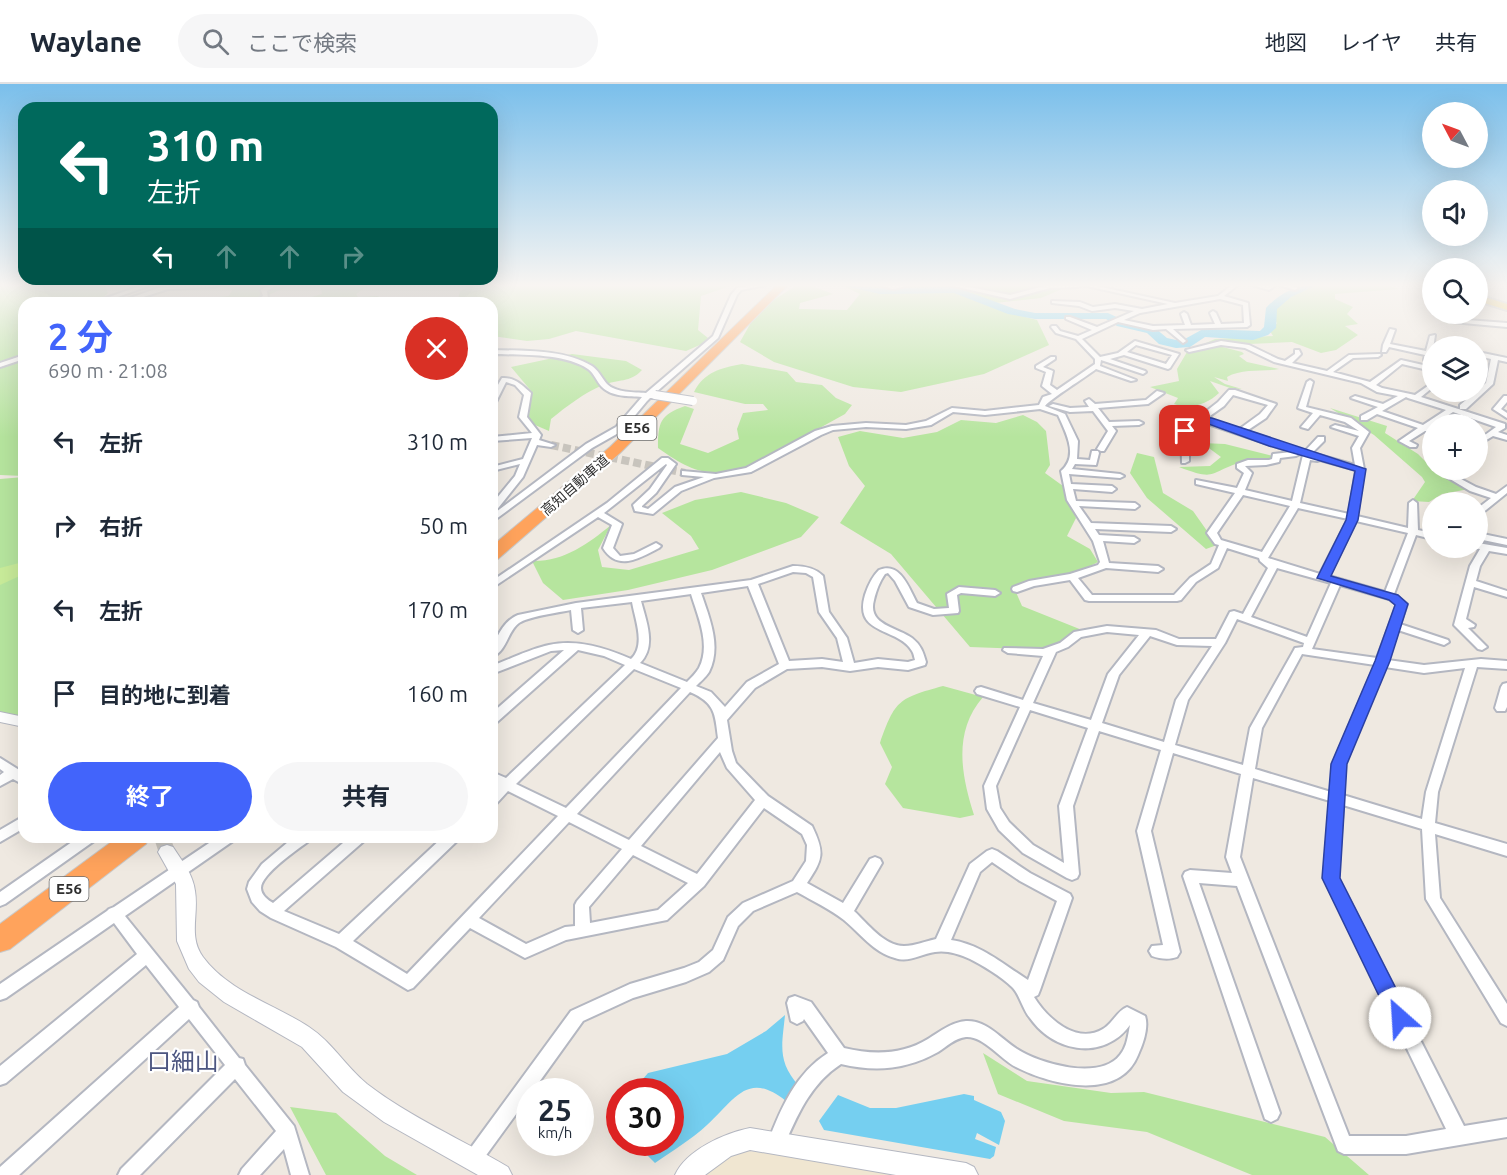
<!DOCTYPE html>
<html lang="ja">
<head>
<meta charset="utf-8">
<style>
  body { margin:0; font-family:Ubuntu,"Noto Sans JP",sans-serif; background:#f6f6f7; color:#1f2937; height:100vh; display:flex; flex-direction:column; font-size:22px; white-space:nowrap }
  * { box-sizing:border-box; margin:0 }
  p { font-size:20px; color:#747a83 }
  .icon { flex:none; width:33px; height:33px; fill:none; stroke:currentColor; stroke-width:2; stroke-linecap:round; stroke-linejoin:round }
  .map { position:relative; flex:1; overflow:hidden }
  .drawer { position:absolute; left:18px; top:213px; width:480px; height:546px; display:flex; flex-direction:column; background:#fff; border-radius:18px; box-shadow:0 6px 24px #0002 }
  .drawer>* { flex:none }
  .banner { position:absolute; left:18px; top:18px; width:480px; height:183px; border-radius:18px; box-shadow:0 6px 24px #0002; background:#00695c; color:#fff; overflow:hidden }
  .needle { width:39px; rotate:311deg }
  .tools { position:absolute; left:1422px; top:18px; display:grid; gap:12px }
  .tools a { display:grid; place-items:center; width:66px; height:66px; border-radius:50%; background:#fff; box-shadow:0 6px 24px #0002; font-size:30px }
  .speed { position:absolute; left:516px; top:994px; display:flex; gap:12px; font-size:30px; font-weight:700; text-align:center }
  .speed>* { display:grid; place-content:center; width:78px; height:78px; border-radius:50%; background:#fff; box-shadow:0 6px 24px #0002; line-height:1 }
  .speed small { font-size:15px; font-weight:400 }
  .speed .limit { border:9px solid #d22; background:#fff; color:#111 }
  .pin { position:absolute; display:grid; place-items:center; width:51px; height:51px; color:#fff; margin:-26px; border-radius:12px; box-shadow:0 3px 9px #0006 }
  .me { position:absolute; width:66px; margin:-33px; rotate:334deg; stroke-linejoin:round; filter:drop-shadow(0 0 4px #0008) }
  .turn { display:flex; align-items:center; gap:21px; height:126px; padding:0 30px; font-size:27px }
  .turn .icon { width:78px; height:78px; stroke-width:2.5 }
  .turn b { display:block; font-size:42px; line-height:51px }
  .lanes { display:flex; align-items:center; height:57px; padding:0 30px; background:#0003; justify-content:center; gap:30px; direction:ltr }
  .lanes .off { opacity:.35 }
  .round { display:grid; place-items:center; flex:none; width:63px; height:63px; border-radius:32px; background:#f6f6f7 }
  .head { display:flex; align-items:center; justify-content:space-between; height:102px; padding:0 30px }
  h1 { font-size:36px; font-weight:700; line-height:45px; color:#4264fb }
  .cta { display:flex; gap:12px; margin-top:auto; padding:12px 30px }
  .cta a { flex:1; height:69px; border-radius:36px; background:#4264fb; color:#fff; font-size:24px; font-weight:700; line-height:69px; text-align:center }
  .cta a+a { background:#f6f6f7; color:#1f2937 }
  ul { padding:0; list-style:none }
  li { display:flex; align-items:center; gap:18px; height:84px; padding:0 30px }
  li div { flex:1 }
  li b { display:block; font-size:22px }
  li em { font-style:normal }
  header { display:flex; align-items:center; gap:36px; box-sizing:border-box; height:84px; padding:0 30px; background:#fff; border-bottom:2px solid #e0e1e3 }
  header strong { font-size:28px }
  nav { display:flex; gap:33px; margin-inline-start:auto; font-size:21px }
  .search { width:420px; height:54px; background:#f6f6f7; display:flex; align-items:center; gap:15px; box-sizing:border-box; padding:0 21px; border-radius:33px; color:#747a83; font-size:22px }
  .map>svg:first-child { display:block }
</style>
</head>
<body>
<header>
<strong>Waylane</strong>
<div class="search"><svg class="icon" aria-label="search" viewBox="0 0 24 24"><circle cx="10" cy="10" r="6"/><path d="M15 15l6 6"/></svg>ここで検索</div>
<nav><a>地図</a><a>レイヤ</a><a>共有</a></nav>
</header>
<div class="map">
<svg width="1507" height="1091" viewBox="0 0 1507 1091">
  <rect width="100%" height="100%" fill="#efe9e1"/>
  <path fill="#f0e6d1" d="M747 1067 765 1069 897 1091H706L726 1072Z"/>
  <path fill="#b6e59e" d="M0 201H105L108 209 97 219H24V392L0 391Z
    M216 201H301L287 203 249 219H155L229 212 232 206Z
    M320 201H381L365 204 356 210 358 213 377 212 382 214 353 219H306L304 215 322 210Z
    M472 201H733L701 212 698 246 708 254 702 260 686 267 576 247 549 255 527 257 492 252V219H446L458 216 460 207Z
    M797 201H810L833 210 800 219 799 225 847 226 860 210 841 201H1028L1062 205 1041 214 995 219 1003 227 1037 236 1049 261 984 290 901 308 853 303 774 278 740 258 758 226Z
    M1319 201H1391L1389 202 1399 205 1335 210V215L1353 223 1347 230 1358 240 1345 242 1358 251 1336 266 1321 269 1292 258 1248 260 1228 257 1197 263 1215 255 1273 252 1270 247 1277 239 1272 234C1280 213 1299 205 1319 201Z
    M1215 261 1242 268 1244 270 1239 272 1247 278 1279 285C1263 288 1242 284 1227 293L1228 297 1214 293 1225 300 1242 305 1230 304 1210 297 1219 309C1208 320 1189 326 1174 320L1178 314 1150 303 1179 297 1177 285 1187 268Z
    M572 270 626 277 642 286C630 299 618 295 603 301 584 309 567 322 551 335L549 347 528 338 532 308 511 283Z
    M742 280 787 288 796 298 822 301 836 314 852 321 845 330 755 380C710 394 696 391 658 364 658 338 660 331 685 322L694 325 680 360 708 369 739 355 737 345 743 329 768 326 763 320H745L694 308C704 288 721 284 742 280Z
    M1330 324 1387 342 1385 349 1418 370 1435 387 1469 405 1442 410 1429 418 1412 417 1425 398 1422 393 1374 351Z
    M1023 331 1037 338 1046 347 1050 381 1045 389 1063 402 1076 434 1067 452 1090 465 1098 478 1069 493 1015 506 1022 522 1092 550 1045 571 1024 565 970 563 891 470 840 439 865 402 849 382 838 353 860 347 903 354 937 348 961 336 996 339Z
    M1202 359 1225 360 1273 372C1263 383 1253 374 1242 378 1208 388 1218 398 1179 383L1210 382 1221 373Z
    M1137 369 1154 373 1163 409 1193 427 1217 461 1206 465 1147 414 1130 389Z
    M24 393V632L0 629V395Z
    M741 408 786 419 819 433 801 453 712 486 628 506 563 516 543 499 532 477C563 478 588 460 611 441L598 466 602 483 629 486 699 465 691 452 662 429 695 416Z
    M943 602 983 613C953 648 961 690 974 731L960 734 903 724 885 700 892 683 880 659C895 616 899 614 943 602Z
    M983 969 1027 997 1111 1009 1144 1008 1325 1053 1369 1091H1252L1147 1048 1064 1037 998 1010Z
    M290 1023 336 1029 385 1072 417 1091H326Z"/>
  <path fill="#c9ec9a" d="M19 479 24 480V490L0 501V484Z"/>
  <path fill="#75cff0" d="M785 931C782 962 777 977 799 1002L786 1017C747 986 735 1016 707 1041 692 1055 672 1067 655 1079L635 1059H670V1008H632L648 989 727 970 766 947Z
    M964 1010 974 1012V1016L1001 1028 1005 1037 999 1061 977 1049 975 1055 996 1063 994 1072 990 1075 824 1046 819 1037 838 1011 870 1024H896Z"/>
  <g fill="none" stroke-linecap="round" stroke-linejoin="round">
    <path fill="#75cff0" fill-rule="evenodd" d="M840 201 880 204 955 203 1015 225 1035 229H1108L1125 237 1155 244 1167 254 1176 256H1183L1203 245 1260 247 1264 243 1266 224C1280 209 1297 200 1317 201L1291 213 1277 225 1276 244 1268 251 1253 256 1205 253 1190 263 1176 264 1159 260 1147 249 1117 242 1106 235H1035L1008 230 954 209 880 210Z"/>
    <path stroke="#c8c4bd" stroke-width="8" stroke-dasharray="8 4" stroke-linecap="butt" d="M551 361 685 389"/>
    <path stroke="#c8c4bd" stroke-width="16" stroke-dasharray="16 8" stroke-linecap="butt" d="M162 753 167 768"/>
    <defs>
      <path id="minor" d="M143 201H151L101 219H92Z
        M167 201H218L215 203 168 205 125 219H116Z
        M269 201H276L267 207 268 214 259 219H251L263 212 261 206Z
        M755 201H767L741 206 737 211 718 254 654 310 656 312 655 314H650L647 317 622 347 592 364 492 438V431L586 360 616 343 642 313C629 312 612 313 602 303 597 298 594 289 588 285 564 269 520 271 492 270V266C524 267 564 265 592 282 598 286 602 294 607 300 616 309 634 308 646 309L713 252 731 211 737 204Z
        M879 201H911L893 205Z
        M949 201H959L1010 211 1048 201H1081L1078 203 1050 204 1010 215Z
        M1082 201H1092L1175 219 1218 212 1232 201H1238L1224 212 1248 219 1250 241 1247 243 1173 245 1185 256 1186 257 1183 259 1166 245 1153 246 1118 238 1082 255 1100 273 1118 269 1135 257 1179 270 1170 284 1168 285 1124 271 1110 275 1145 287 1146 288 1143 290 1101 276 1100 282 1136 296 1131 297 1096 285C1086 293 1050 315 1045 322L1065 330 1078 357 1077 375 1090 376 1092 367H1098L1099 369 1096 381 1075 380 1072 385 1120 390 1124 392 1120 394 1069 390 1071 400 1112 402 1116 405 1112 408 1073 405 1076 417 1135 419 1139 422 1135 425 1079 422 1091 439 1171 442 1176 445 1171 448 1095 445 1099 451 1134 453 1139 456 1134 459 1103 457 1109 479 1158 482 1163 485 1158 488 1106 484 1078 494 1092 511H1174L1190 494 1211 480 1219 461 1215 460 1207 449 1235 409 1196 400V396L1237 404 1244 389 1237 384V380L1248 376H1269L1272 375 1273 370 1292 368 1202 338 1189 348V377L1185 379H1182L1181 347 1218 318 1229 306H1235L1276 320 1266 334 1245 348 1305 367 1318 353H1324V357L1312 369 1355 381 1352 364 1359 352 1331 343 1335 341 1359 347 1345 338 1320 331 1308 345 1301 343 1313 329 1298 324 1307 298 1310 296 1313 298 1306 323 1351 334 1369 348 1360 364 1364 385 1357 432 1408 444 1409 419 1413 416 1417 419 1418 446 1432 449V455L1416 451 1394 510 1407 520 1400 540 1448 556 1449 558 1444 561 1398 546 1388 576 1424 581 1481 575 1507 577V585L1477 583 1438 708 1435 739 1507 760V772L1435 750 1440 814 1507 920V942L1501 939 1426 815 1422 745 1343 721 1338 794 1464 1042 1507 1035V1053L1406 1070H1344L1338 1067 1237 802 1199 799 1280 1029 1277 1035 1271 1038 1265 1035 1183 792 1185 788 1190 786 1232 789 1226 773 1241 690 1173 669 1151 747 1180 868 1177 873C1169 876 1160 875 1152 872L1149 867 1152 862 1163 861 1137 747 1161 666 1099 647 1073 722 1079 790 1077 794 1072 796 1067 794 1023 769 999 746 987 725 984 702 1020 623 977 610 975 607 977 604 981 603 1023 616 1043 572 1008 569 1003 566 1004 564 1043 565 1060 559 1074 548 1107 542 1156 546 1179 555H1216L1230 528 1234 527 1243 530 1268 484 1260 477 1259 474 1227 464 1218 484 1196 498 1181 516 1177 517H1089L1085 516 1070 496 1034 502 1017 508 1013 507 1012 505 1013 503 1029 497 1070 490 1098 481 1100 478 1093 457 1067 416 1061 387C1079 372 1066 349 1058 331L1040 325 985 331 953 328 931 341 906 345 866 343 833 346 821 351 751 388 714 394 681 407 653 430 635 427 633 421 650 405 667 381 666 380 604 429 622 440 613 464 620 472 634 470 656 459 661 462 659 464C640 474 618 488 603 464L612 441 598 433 492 504V497L607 419 662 374H668L676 380 656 409 642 422V423L648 425 675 403 704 393 682 391V387L716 390 746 384 815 347 832 342 866 339 906 341 926 337 952 324 985 327 1039 321 1043 313 1052 310 1042 302 1046 288 1036 284V282L1051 273H1055V275L1043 283 1053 287 1050 301 1057 306 1095 280V275L1076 255 1056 249 1051 243 1052 242H1056L1060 247 1078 252 1092 246 1066 235V233H1070L1097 243 1134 227 1115 224 1092 227 1079 222 1052 219V217L1080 218 1093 223 1115 220 1142 225 1168 220ZM1220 215 1243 221 1244 239 1221 240 1216 229 1213 227 1210 229 1215 240 1191 241 1187 230 1184 228 1181 230 1185 241 1153 242 1124 236 1140 229ZM1136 261 1172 271 1166 280 1127 268ZM1233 311 1268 321 1260 330 1238 346 1207 334 1224 322ZM1300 370 1303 371 1292 417 1245 406 1252 389 1245 382 1266 381 1279 378 1280 374 1296 372ZM1310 376 1317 377 1320 376 1356 386 1349 430 1300 419ZM1243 411 1290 422 1262 468 1221 456 1217 449ZM1298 424 1348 435 1320 490 1268 474ZM1356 437 1408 449 1385 508 1329 492ZM1277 484 1331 499 1307 553 1251 533ZM1340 501 1389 515 1397 521 1377 574 1312 565ZM1237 535 1304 559 1303 563 1295 564 1294 566 1250 644 1243 681 1175 661 1188 616 1225 559ZM1107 548 1139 551 1108 590 1091 636 1033 619 1056 568 1068 563 1081 553ZM1150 552 1177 561 1212 562 1176 616 1164 658 1102 639 1119 591ZM1302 570 1375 581 1333 680 1331 708 1255 685 1262 644ZM1385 583 1424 589 1465 584 1426 708 1422 735 1343 711 1345 680ZM1030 626 1088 644 1059 722 1064 779 1033 761 1009 738 1000 724 996 702ZM1253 694 1330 717 1324 794 1446 1045 1406 1052H1349L1240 773Z
        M1252 201H1276L1269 206Z
        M1279 201H1288L1298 204 1295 206Z
        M1454 235 1507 239V243L1452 238 1451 237Z
        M1390 245 1395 246 1390 260 1426 267 1430 252 1435 251 1432 272 1429 277 1424 276 1425 271 1389 263 1386 268H1382L1383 261Z
        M1221 257 1249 261 1278 275 1285 277 1295 270V266H1299L1301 270 1292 279 1327 287 1349 271 1380 270 1381 271 1378 273 1353 274 1333 288 1370 298 1401 276 1432 283V287L1402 280 1376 301 1382 304 1415 311 1432 299V304L1421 313 1505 340V344L1498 348 1507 351V356L1493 352 1478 361V356L1496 343 1453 328 1430 343V347H1425L1409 357 1417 361 1416 363H1410L1399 357 1418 344 1377 330 1367 336H1361V332L1378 323 1351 314 1355 312 1383 320 1398 312 1377 308 1361 299 1274 278 1245 264 1221 261 1189 268 1186 266ZM1406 313 1408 314 1446 326 1423 341 1382 327Z
        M1478 268 1507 274V278L1498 276 1493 300 1466 325H1460V321L1486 299 1491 275 1478 272Z
        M24 271V275L0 283V279Z
        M502 294C514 293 522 301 531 309L527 333 541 351 539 356 555 361 551 363 537 361 523 393 495 428 492 429V420L515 392 520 380 492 387V383L523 375 532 354 492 357V353L532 349 519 333 524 311 515 301 506 298 496 318 492 320V311Z
        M1157 307 1164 309 1148 320 1098 324 1109 338 1139 337 1143 339 1139 341 1112 342 1116 347 1104 367H1101L1097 365 1108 347 1093 327 1070 328 1049 322 1053 320 1070 324 1089 323 1085 317 1089 315 1095 320 1146 316Z
        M1504 312H1507V318L1501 325 1507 329V334L1493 325Z
        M1435 386H1444L1476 403 1496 410 1507 402V409L1481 430 1478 431V424L1491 414 1470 407Z
        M1478 449 1507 455V461L1478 455Z
        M1478 459 1507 464V470L1489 467 1480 482 1476 497 1507 507V513L1474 503 1466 535 1475 541 1474 543 1468 544 1487 563 1482 566 1478 565 1454 541 1470 482 1480 465 1474 464H1478Z
        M793 482C805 482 815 484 823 492L829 528 847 554 854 579 878 575 908 578 915 576C914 573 914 570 912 567 898 543 853 552 865 511 868 502 872 493 879 486 900 477 909 504 917 519L934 525 949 524 947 510 959 503 995 506 1000 509 995 512 961 509 957 511 959 527 958 529 933 531 909 523 895 497 888 489 885 490C880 497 876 507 874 516 867 541 897 543 912 554 921 561 923 568 926 578L925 581 908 586 878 583 850 587 822 583 787 585 755 604 727 636 732 667 736 679 768 712 812 742C825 769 823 775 807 799L843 819 870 775 875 773 880 775 882 779 854 827C867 839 884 862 904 862 915 862 926 857 936 855L970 780 987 767 992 765 997 767 1030 789 1070 810 1072 814 1040 906 1038 911 1034 913C1047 934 1076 961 1103 945 1113 939 1117 927 1127 923L1145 932C1149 943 1143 960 1138 971 1119 1018 1051 1001 1016 983 1000 975 984 952 966 953 955 954 946 963 938 968 906 986 875 988 841 980 810 1000 797 1032 783 1064L777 1067 771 1064 768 1058C781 1024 796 989 828 969L804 935 803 937 797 940 791 937 787 919 789 914 795 912 811 918 844 964C873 971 902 971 928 955 939 948 952 938 966 937 987 936 1001 955 1017 965 1040 980 1100 997 1120 971 1127 963 1128 951 1130 941 1126 946 1121 952 1114 956 1085 974 1049 961 1030 934 1023 926 1019 909 1012 903 1002 893 982 881 970 875 959 870 946 866 935 868 921 870 909 879 895 874 873 868 861 850 844 836 830 825 813 817 797 808L753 827 738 842 723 876 709 888 686 898 633 914 583 937 532 1008H530V1011L479 1081 473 1084 467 1081 464 1075 467 1069 571 927 630 900 684 884 699 878 713 866 728 833 743 819 793 797 806 777 807 761 802 750 764 724 704 802 667 836 566 856 525 874 470 844 413 904 408 906 336 863 271 834 260 827 252 818 247 805 249 798 262 780 294 753H311L309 757C298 765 261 790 261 804 261 811 268 816 273 819L350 753H366L364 757 284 827 339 850 443 753H459L457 757 353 857 407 890 558 732 508 707 497 719 492 720V707L498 702 492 699V688L506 694 625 581 604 572 578 566 496 639 492 640V629L564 566 551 567 492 590V582C510 575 530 565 549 561 578 555 605 564 631 575 646 561 635 536 632 518L581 524 583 546 578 549 573 546 571 526C560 528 527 533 519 539 507 548 507 567 492 573 492 558 504 536 518 531L576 519 751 496ZM793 488 806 489 813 493 819 528 837 554 843 578 822 575 789 577 758 500ZM748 502 779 580 747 598 725 623 711 608 696 602C700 598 706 593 709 588 722 562 709 533 701 509ZM691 510C698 533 711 561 699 584 696 589 691 594 687 598L640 579C657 562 646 537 641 517ZM634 585 681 604 566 724 516 700ZM690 608C715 619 715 629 718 654L629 756 577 730ZM720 668 727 684 755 716 697 790 641 762ZM569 738 622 765 577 817 575 821V842L565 843 526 860 479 834ZM633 771 688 799 658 826 590 839 589 823ZM992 778 1020 797 1057 817 1028 896C1003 880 980 860 951 856L980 788Z
        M1507 599V623L1505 627H1497L1495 624 1501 603 1503 600Z
        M0 674 24 689V701L13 695 0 702V691L4 688 0 685Z
        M24 732V744L0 758V746Z
        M79 753H96L94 757 5 820 0 822V808Z
        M218 753H235L233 757 125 832 193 916 197 918 199 923 239 974 243 975 245 981 294 1042 309 1091H291L284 1065 260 1091H239L242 1085 276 1047 235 995 140 1091H118L121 1085 225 981 189 935 19 1091H0V1083L179 923 146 881 6 999 0 1001V982L137 870 114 839 6 914 0 916V900L107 827 109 825 114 823Z"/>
      <path id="tertiary" d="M0 628 24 633V643L0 638Z
        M167 761 173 763C182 777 193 790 195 807 199 830 188 853 203 873 229 908 274 920 309 943 332 958 346 983 367 1000 410 1033 461 1055 508 1083L512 1091H478L384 1038 343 1008 302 963 224 918 199 898 189 885 177 857 176 800 158 768 161 763Z
        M750 1044 966 1079 974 1083 978 1091H896L750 1066 731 1072 705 1091H675C686 1066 725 1049 750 1044Z"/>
      <path id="primary" d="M1478 211 1507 220V226L1478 217Z"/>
      <path id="motorway" d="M777 201H788L620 369 498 475 492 476V462L610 363Z
        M118 753H149L146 760 10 865 0 868V840Z"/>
    </defs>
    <use href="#minor" stroke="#b4b7c1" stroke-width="4"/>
    <use href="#tertiary" stroke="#b4b7c1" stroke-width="2"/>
    <use href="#primary" stroke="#c9c9c9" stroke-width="4"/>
    <use href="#motorway" stroke="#c9c9c9" stroke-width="2"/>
    <use href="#minor" fill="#fff" fill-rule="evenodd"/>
    <use href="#tertiary" fill="#fff" fill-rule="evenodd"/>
    <use href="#primary" fill="#f2d163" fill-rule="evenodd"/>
    <use href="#motorway" fill="#ffa35c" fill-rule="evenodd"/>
    <defs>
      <path id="minor-bridge" d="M655 311 693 317"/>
    </defs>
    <use href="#minor-bridge" stroke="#b4b7c1" stroke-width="10" stroke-linecap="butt"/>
    <use href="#minor-bridge" stroke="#fff" stroke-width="8"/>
  </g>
  <linearGradient id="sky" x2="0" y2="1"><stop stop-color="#7abfeb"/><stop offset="0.57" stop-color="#f8f5f2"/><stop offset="1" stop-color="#f8f5f2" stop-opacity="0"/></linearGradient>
  <rect width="1507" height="353" fill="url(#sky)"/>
  <path fill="#4264fb" stroke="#2b41a3" stroke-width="1.5" d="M1198 333 1212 334 1366 385 1358 436 1331 492 1398 511 1408 520 1390 577 1347 680 1340 794 1411 934 1407 941 1400 944 1393 941 1322 794 1331 680 1375 577 1395 521 1389 516 1317 494 1346 436 1355 387 1269 362 1206 339 1188 349H1181V345Z"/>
  <g text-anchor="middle" stroke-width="4.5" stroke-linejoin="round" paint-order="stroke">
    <g font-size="14" fill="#2e2e2e" stroke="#fff">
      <text transform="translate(575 401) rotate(-41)" y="5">高知自動車道</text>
    </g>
    <g fill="#fff" stroke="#6d6d6d" stroke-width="1.5">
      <rect x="617.5" y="332" width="39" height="24" rx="4.5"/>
      <rect x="49.5" y="793" width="39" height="24" rx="4.5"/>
    </g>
    <g font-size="15" font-weight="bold" fill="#2e2e2e">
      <text x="637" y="349">E56</text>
      <text x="69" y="810">E56</text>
    </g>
    <g font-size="24" fill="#4d5680" stroke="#fff">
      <text x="183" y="986">口細山</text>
    </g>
  </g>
</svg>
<div class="tools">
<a><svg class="needle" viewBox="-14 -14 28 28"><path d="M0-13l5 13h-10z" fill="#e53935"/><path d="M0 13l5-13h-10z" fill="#747a83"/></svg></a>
<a><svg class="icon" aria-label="sound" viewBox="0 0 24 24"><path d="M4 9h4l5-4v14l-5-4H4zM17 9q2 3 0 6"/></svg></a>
<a><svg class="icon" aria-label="search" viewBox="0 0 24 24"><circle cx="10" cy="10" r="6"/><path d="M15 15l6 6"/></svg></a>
<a><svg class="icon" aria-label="layers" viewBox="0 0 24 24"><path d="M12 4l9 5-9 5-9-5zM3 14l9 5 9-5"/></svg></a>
<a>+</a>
<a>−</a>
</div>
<div class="speed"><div>25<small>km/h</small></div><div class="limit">30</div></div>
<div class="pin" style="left:1185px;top:347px;background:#d93025"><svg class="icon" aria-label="arrive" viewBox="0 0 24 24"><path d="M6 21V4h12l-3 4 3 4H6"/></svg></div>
<svg class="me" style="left:1400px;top:934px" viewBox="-20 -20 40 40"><circle r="19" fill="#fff"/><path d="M0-13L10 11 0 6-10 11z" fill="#4264fb"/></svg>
<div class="banner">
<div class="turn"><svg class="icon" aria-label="left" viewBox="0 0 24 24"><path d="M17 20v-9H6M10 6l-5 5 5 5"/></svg><div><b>310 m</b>左折</div></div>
<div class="lanes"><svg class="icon" aria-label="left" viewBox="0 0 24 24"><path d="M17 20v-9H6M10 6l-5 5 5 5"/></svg><svg class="icon off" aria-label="ahead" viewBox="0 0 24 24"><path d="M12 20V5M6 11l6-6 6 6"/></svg><svg class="icon off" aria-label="ahead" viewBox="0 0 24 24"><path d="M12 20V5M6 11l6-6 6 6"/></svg><svg class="icon off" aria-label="right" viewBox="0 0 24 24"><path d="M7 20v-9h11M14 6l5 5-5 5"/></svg></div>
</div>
<section class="drawer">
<div class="head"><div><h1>2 分</h1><p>690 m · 21:08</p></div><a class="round" style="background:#d93025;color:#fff"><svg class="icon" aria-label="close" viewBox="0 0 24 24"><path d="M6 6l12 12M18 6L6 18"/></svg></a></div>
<ul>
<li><svg class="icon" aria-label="left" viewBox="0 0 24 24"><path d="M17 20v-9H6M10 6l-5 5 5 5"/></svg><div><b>左折</b></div><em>310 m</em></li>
<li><svg class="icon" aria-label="right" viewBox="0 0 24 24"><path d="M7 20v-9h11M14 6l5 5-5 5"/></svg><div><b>右折</b></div><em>50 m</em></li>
<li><svg class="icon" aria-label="left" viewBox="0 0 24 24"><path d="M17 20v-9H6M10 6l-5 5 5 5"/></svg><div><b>左折</b></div><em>170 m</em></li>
<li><svg class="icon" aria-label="arrive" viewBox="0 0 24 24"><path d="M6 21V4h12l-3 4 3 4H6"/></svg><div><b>目的地に到着</b></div><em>160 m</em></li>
</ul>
<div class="cta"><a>終了</a><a>共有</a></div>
</section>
</div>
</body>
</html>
